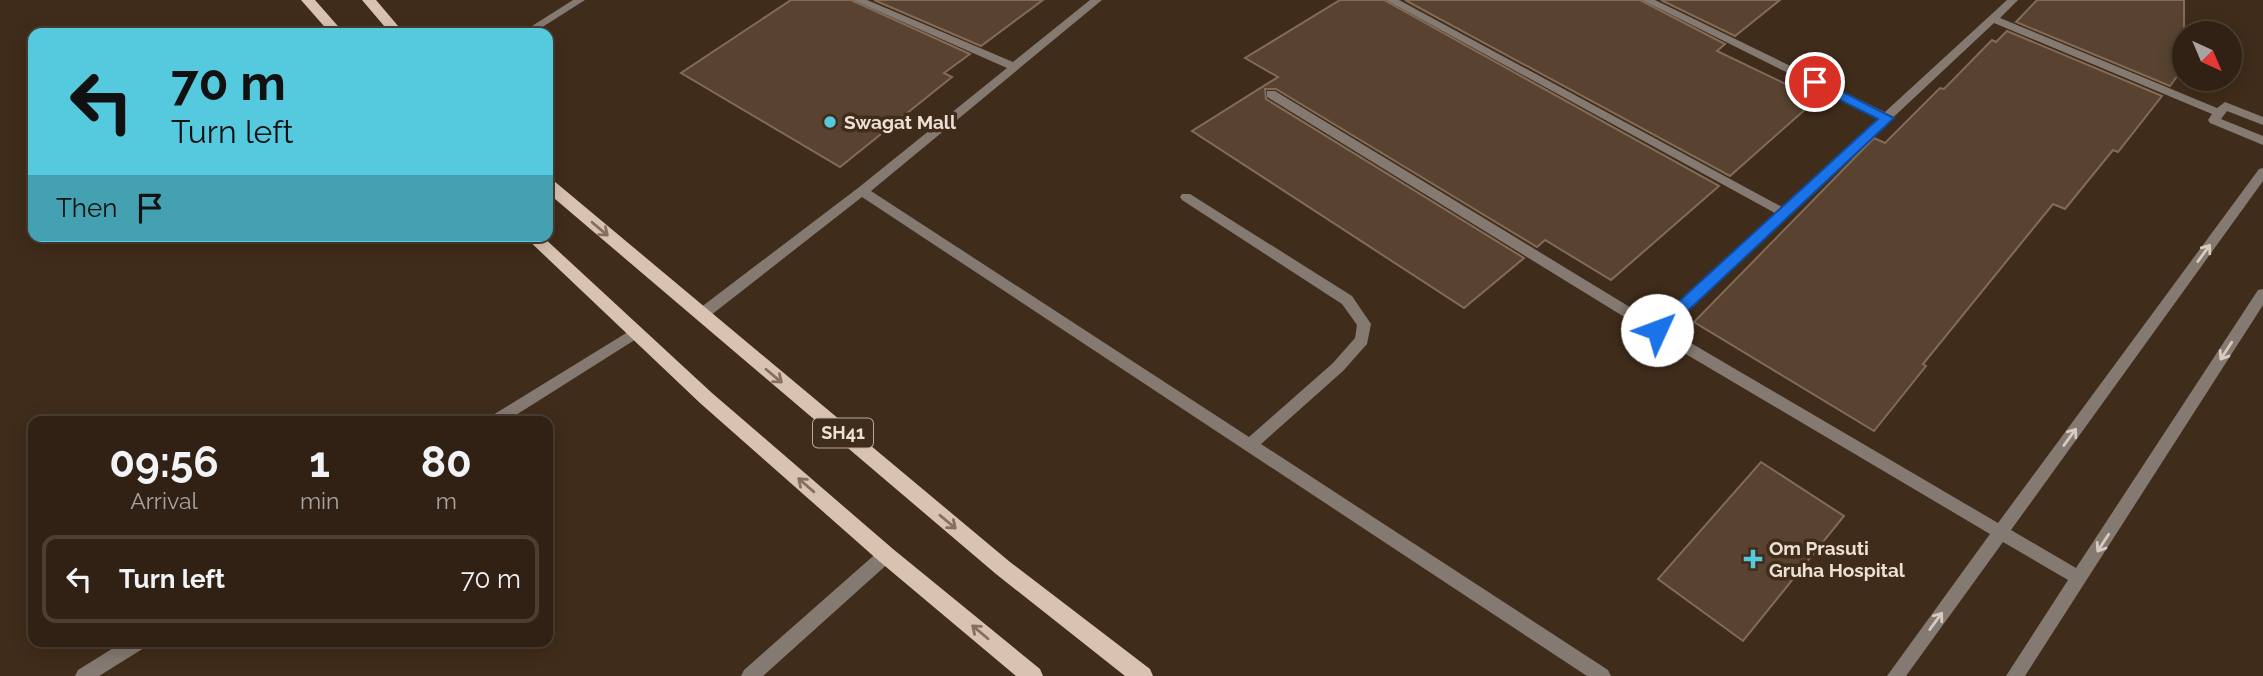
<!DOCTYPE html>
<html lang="en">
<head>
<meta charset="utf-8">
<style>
  body { margin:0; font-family:Raleway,sans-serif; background:#3c2e22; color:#f1f3f6; height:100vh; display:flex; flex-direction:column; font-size:26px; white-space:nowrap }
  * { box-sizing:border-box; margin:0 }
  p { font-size:23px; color:#a8a3a0 }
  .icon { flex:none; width:38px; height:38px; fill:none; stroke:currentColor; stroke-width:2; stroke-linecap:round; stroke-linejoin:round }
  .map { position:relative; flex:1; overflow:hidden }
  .drawer { position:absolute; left:28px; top:416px; width:525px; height:231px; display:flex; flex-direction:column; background:#302114; border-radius:14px; box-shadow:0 4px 18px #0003,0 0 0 2px #4b3e34 }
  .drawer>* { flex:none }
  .guide { position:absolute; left:28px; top:28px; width:525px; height:214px; border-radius:14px; box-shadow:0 4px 18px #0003,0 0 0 2px #4b3e34; background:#55cadf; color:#111; overflow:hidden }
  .needle { width:46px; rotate:136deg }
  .buttons { position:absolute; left:2172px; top:21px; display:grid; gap:14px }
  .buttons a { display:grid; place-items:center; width:70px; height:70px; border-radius:50%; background:#302114; box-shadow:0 4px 18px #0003,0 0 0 2px #4b3e34; font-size:35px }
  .pin { position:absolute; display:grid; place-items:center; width:60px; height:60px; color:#fff; margin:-30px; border:4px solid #fff; border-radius:50%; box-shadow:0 2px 7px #0007 }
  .me { position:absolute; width:77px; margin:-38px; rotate:47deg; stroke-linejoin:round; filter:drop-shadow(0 0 5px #0008) }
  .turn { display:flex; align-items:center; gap:24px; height:147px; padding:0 28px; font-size:32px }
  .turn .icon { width:91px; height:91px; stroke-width:2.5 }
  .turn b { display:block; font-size:49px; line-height:60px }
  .then { display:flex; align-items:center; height:66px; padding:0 28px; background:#0003; gap:14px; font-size:26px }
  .eta { display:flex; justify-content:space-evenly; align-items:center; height:119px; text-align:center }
  .eta b { font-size:42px; font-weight:700; line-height:49px }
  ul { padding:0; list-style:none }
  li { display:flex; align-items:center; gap:21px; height:88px; margin:0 14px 10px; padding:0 14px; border:4px solid #4b3e34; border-radius:14px }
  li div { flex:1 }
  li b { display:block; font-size:26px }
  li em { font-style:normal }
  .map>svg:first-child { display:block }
</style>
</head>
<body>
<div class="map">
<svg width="2263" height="676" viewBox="0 0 2263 676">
  <rect width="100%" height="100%" fill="#402c1a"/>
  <path fill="#594330" stroke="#826b57" stroke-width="2" d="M791 0H851L970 54 944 73 952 77 840 167 681 73Z
    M874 0H1043L981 46Z
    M1340 0H1384L1719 186 1611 280 1545 240 1537 247 1276 89H1265L1266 99 1524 258 1464 308 1192 131 1278 77 1245 58Z
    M1405 0H1640L1725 44 1717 51 1817 99 1730 176Z
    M1661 0H1780L1735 36Z
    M2037 0H2184V67L2170 86 2016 22Z
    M2007 31 2162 96 2118 152 2113 150 2065 209 2053 204 1923 364 1926 366 1874 431 1694 322 1874 138 1885 143 1940 88 1944 89 1992 40 1996 42Z
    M1761 462 1844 516 1743 641 1658 579Z"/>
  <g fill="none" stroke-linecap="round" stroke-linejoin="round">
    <path fill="#857a71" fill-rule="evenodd" d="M636 327 641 328 643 332 641 336 505 422H486L488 418Z
      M886 548 892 550 894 555 892 560 763 676H741L744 670 880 550Z
      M123 642H146L144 648 99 676H75L78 670Z"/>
    <path fill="#857a71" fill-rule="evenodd" d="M573 0H585L533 33H521Z
      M853 0H867L1013 62 1090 0H1102L871 191 1249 437 1333 363 1355 338 1357 325 1342 304 1182 200 1180 197 1182 194H1190L1352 296 1371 324 1367 344 1343 371 1261 444 1608 670 1611 676H1587L862 197 706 319H696L694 315 696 311 858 188 1007 68Z
      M1386 0H1399L1782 207 1878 118 1642 0H1655L1885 112 2007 0H2018L2000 18 2217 108 2225 102 2263 117V125L2227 111 2221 119 2263 136V145L2210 123 2208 120 2212 114 1994 23 1667 329 1998 523 2259 169 2263 168V181L2011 530 2076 568 2258 290 2263 289V305L2025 676H2006L2068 580 2003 542 1906 676H1887L1990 534 1652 334 1267 97V91H1275L1656 323 1775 213Z"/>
    <path fill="#d9c3b0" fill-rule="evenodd" d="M301 0H315L344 33H330Z
      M362 0H376L404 33H390Z
      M548 180 554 181 1010 562 1150 669 1153 676H1125L996 574 548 193Z
      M524 236H542L712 393 893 549 1040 669 1043 676H1016L879 561 700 403Z"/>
  </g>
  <defs><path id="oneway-shaft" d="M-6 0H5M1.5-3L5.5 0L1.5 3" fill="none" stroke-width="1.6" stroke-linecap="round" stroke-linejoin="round" transform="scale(1.75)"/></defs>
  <g stroke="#85705e">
    <use href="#oneway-shaft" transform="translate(600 229) rotate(40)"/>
    <use href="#oneway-shaft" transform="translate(774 376) rotate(40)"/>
    <use href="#oneway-shaft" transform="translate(806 485) rotate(-139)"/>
    <use href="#oneway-shaft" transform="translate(948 522) rotate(40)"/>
    <use href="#oneway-shaft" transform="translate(980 632) rotate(-140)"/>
  </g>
  <g stroke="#d7cbc0">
    <use href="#oneway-shaft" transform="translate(2204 253) rotate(-54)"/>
    <use href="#oneway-shaft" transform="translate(2226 351) rotate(123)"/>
    <use href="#oneway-shaft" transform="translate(2070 437) rotate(-54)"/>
    <use href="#oneway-shaft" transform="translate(2103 543) rotate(123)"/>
    <use href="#oneway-shaft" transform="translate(1936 621) rotate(-54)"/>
  </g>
  <path fill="#1a73e8" stroke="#114b97" stroke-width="2" d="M1815 78 1894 118 1663 334H1652L1649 330 1652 326 1878 119 1810 85V80Z"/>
  <g fill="#55cadf" stroke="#402c1a" stroke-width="2.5">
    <circle cx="830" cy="122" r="7"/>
    <path d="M1749.5 548.5h7v7h7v7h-7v7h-7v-7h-7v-7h7z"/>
  </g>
  <g text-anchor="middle" stroke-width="7" stroke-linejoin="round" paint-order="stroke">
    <rect fill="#402c1a" stroke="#b8a99c" stroke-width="2" x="813" y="418.5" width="60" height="29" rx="5"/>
    <g font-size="18" font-weight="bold" fill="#ecdfd4">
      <text x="843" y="439">SH41</text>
    </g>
    <g font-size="19" font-weight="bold" fill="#ecdfd4" stroke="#402c1a" text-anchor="start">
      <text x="844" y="129">Swagat Mall</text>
      <text x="1769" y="555">Om Prasuti<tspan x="1769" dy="22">Gruha Hospital</tspan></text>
    </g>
  </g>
</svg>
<div class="buttons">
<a><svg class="needle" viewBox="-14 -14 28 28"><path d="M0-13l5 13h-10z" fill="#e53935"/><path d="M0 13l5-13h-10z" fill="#a8a3a0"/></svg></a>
</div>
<div class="pin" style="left:1815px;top:82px;background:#d93025"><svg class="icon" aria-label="arrive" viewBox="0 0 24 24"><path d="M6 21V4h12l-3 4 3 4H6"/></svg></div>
<svg class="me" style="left:1657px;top:330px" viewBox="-20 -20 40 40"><circle r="19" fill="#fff"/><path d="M0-13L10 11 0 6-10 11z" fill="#1a73e8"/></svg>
<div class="guide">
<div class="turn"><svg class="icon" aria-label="left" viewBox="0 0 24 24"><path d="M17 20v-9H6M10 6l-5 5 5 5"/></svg><div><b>70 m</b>Turn left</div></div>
<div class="then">Then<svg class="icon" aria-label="arrive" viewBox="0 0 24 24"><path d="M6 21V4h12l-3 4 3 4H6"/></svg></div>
</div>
<section class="drawer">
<div class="eta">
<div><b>09:56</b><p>Arrival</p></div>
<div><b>1</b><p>min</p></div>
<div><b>80</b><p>m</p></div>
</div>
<ul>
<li><svg class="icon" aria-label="left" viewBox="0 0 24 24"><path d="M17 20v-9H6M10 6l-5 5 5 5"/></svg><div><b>Turn left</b></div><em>70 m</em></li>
</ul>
</section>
</div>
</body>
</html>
